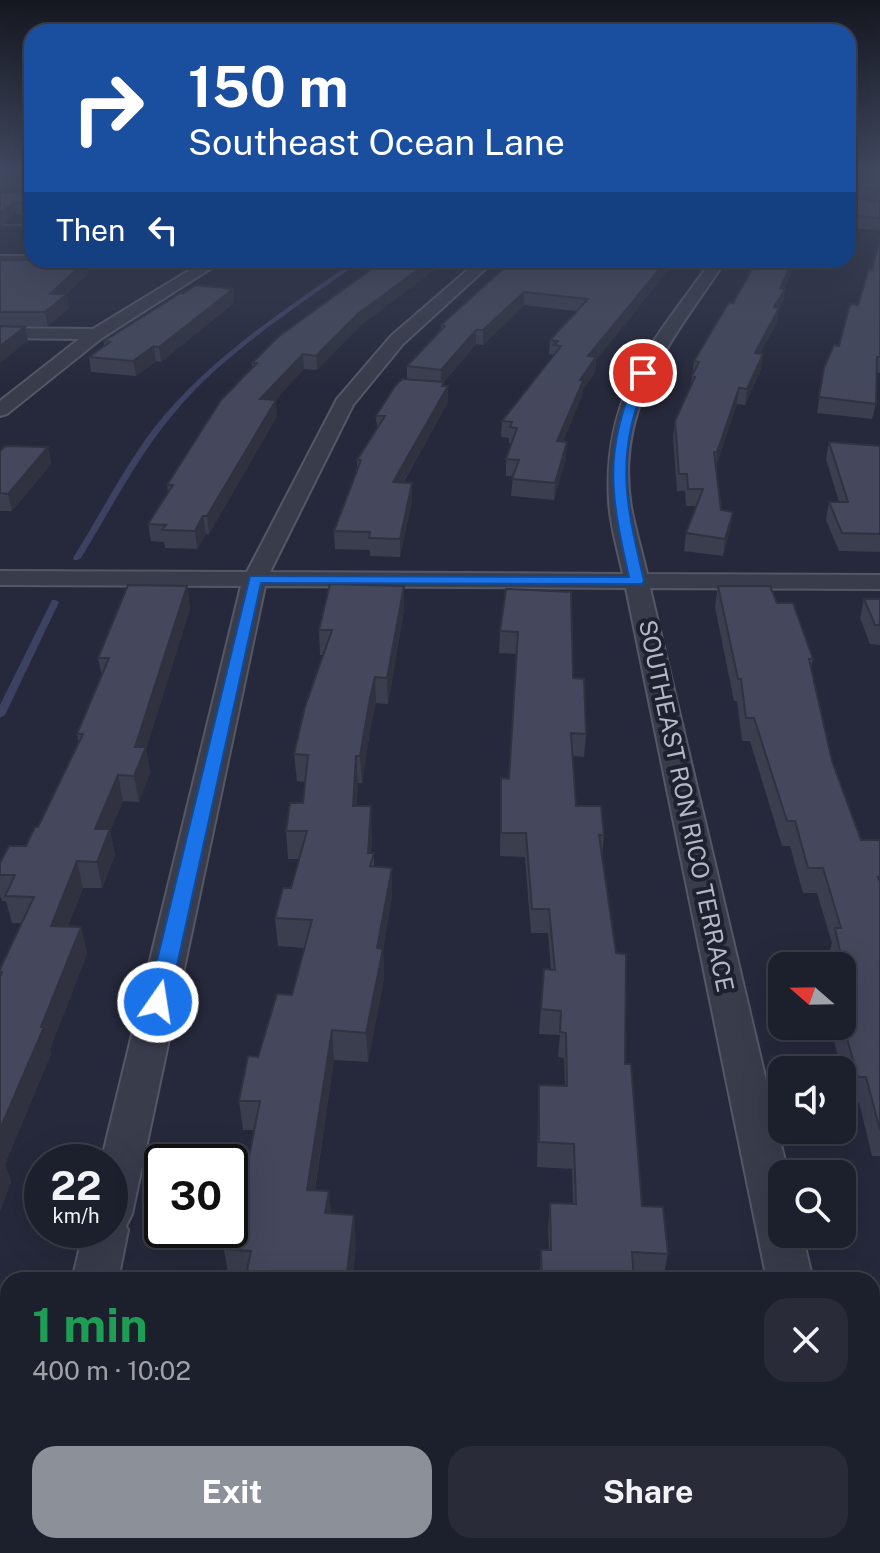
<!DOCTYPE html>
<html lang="en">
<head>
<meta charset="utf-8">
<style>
  body { margin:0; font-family:"Public Sans",sans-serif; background:#292c38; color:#f1f3f6; height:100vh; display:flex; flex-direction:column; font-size:30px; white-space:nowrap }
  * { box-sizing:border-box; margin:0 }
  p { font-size:26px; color:#a0a2a9 }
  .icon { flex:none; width:44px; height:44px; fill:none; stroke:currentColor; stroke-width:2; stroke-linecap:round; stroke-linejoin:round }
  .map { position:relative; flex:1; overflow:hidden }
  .sheet { position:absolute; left:0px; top:1272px; width:880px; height:282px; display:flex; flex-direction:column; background:#1c1f2c; border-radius:24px 24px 0 0; box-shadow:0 8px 32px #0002,0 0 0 2px #3a3d48 }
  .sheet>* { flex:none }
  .top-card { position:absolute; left:24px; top:24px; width:832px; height:244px; border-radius:24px; box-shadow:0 8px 32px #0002,0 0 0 2px #3a3d48; background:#1a4fa0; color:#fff; overflow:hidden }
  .needle { width:52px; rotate:290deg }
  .tools { position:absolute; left:768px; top:952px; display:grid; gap:16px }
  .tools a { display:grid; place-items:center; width:88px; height:88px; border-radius:16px; background:#1c1f2c; box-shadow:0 8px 32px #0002,0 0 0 2px #3a3d48; font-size:40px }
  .speed { position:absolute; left:24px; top:1144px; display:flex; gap:16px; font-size:40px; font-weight:700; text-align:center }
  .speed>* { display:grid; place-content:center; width:104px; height:104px; border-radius:50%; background:#1c1f2c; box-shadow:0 8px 32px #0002,0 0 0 2px #3a3d48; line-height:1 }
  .speed small { font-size:20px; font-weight:400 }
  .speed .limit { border:4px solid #111; border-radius:12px; background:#fff; color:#111 }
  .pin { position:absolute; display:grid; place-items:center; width:68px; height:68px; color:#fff; margin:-34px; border:4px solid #fff; border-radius:50%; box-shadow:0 2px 8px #0007 }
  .me { position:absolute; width:88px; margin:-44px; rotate:13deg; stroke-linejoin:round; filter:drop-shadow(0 0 6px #0008) }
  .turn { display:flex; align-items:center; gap:28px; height:168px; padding:0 32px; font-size:36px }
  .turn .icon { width:104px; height:104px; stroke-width:2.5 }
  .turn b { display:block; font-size:56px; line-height:68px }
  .then { display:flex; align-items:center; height:76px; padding:0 32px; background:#0003; gap:16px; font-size:30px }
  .round { display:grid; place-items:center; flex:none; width:84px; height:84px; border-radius:24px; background:#292c38 }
  .head { display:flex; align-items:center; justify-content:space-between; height:136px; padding:0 32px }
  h1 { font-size:48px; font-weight:700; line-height:60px; color:#1e9e55 }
  .action { display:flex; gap:16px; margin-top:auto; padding:16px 32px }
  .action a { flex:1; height:92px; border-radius:24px; background:#8c9099; color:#fff; font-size:32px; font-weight:700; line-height:92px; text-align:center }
  .action a+a { background:#292c38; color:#f1f3f6 }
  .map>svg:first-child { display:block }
</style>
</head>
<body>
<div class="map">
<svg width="880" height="1553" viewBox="0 0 880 1553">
  <rect width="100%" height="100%" fill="#26293b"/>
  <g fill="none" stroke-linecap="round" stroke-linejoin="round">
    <path fill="#3d4262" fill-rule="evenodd" d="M0 224H32V226H0Z
      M356 260H361C344 274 325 286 307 299 262 331 217 364 181 405 140 451 113 506 81 558L77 560H74L73 558C100 515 123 469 154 428 209 358 284 310 356 260Z
      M52 600H55L59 602 5 715 0 718V705Z"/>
    <defs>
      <path id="street" d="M0 256H32V260H224L102 338 7 414 0 416V401L79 339 0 338V328L93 329 198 265 0 264Z
        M479 260H495L403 344 353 405 270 572 623 574C618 550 610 525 609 501 603 392 653 343 712 260H726C674 338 614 405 631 507 635 529 642 552 647 574L880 575V589L650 588 788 1174H782V1234H802L813 1280H767L626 588 265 586 132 1214 126 1226 128 1230 118 1280H72L84 1230H110V1162H101L241 586 0 585V571L247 572 337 399 391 336Z
        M872 1540 876 1553H822L821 1546H872Z
        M8 1545V1546H61L60 1553H6Z"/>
    </defs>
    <use href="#street" stroke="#545766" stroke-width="4"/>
    <use href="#street" fill="#393c4b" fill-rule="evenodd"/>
  </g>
  <path fill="#3b3e4f" d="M0 169H32V214H16L0 192H30L32 190 0 189Z
    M848 169H880V230L848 228V196L874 201 848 195Z
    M880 237V373L877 372 876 404 872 419 817 413 824 368 839 346 858 305 872 270Z
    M0 260 89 273 66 294 69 308 48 326H0Z
    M513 260H676L596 360 595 372 583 390 582 396 563 441 566 458 554 500 511 496 513 476H506V459L512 443H509V438L501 437 502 421 554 355 549 354 550 340 576 311 524 305 483 345 476 344 444 382V386H448V402L403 483H412V501L400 557 370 556V550L335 549 334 531 357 470V460L377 429 376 416 407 379V366L441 330V325Z
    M233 289 234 303 161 362 156 361 136 376 91 372 89 357 104 346V341L185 290V292Z
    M785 289 783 302 779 308 777 322 760 354 761 369 745 405 737 404 716 466 721 510 733 512 730 529 723 556 684 551 686 533 697 506H686L685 491H677L673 437 675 421 691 386 694 361 733 303Z
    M359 327 317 370 304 369 275 400 277 416 209 534H206L197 549 165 548 164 542 151 541 148 524 168 493 167 485 252 369V363Z
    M829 442 880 446V552L839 551 826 520 829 502H839L826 459Z
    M48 447 51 464 12 511H0V451Z
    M187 586 190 609 146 749 150 773 139 802 123 801 110 831 115 855 102 888H83L68 926 81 927 87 954 50 1049 51 1054 5 1164 11 1182 0 1211V969L22 923H12L6 901H2L0 895V863L26 846 38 827 79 743 77 734 102 676 98 658Z
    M718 586 777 603 813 659 811 669 832 761 861 840H880V1156H872L859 1102H850L830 1026H842V966H828L829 964H832L829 953 832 943 817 893H803L790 846H782L750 741H742L737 701H734L715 607Z
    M506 589 573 678 586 734 584 757 572 756 576 806 604 835 602 857 642 1206 668 1254 663 1279 634 1277V1280H539L541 1250H549L548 1228 550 1203 573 1204 572 1169 537 1167 538 1110 539 1085 565 1086 564 1058 558 1057 560 1035 539 1034 544 969 551 970 548 933H531L525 857 500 856 501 778 509 779 517 654 499 653 500 631Z
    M864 599H880V645L870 644 860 618Z
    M404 610 388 704 376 703 371 724 362 783H358L356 806 372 834 371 853H374V867L392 896 383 949 384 978 368 1062 334 1060 315 1190 331 1214 356 1245 352 1280H245L229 1279 224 1249 243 1187 254 1130H243L239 1101 258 1057 292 995 304 948 278 946 275 918 291 888 300 859H288L286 831 303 803 305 782 297 781 294 754 323 655H320L319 630Z"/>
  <path fill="#303240" d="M14 203 16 214 0 227V213Z
    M87 260 89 273 63 297 67 294 69 308 48 326 45 312 50 294Z
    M431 260H448L359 327 317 370 316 356 359 313Z
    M667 260H676L596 360 595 372 583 390 582 396 556 457 557 441 588 356Z
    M794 260H798L782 294 785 289 783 302 779 308 777 322 753 368 755 353 780 288Z
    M233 289 234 303 161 362 159 347Z
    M524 292V305L483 345V330Z
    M25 327 28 341 0 363V346Z
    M476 330V344L441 385V370Z
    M154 346 156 361 136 376 133 361Z
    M303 354 304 369 262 415 260 399Z
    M763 354 761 369 745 405 747 389Z
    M444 382V394L448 386V402L393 499V482Z
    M739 388 737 404 715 469 717 452Z
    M276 400 277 416 209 534 207 516Z
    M567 442 566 458 554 500 555 483Z
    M48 447 51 464 12 511 8 494Z
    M412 483V501L400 557V539Z
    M733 512 730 529 723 556 725 539Z
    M203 516 206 534 197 549 195 531Z
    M187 586 190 609 146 749 150 773 139 802 134 776 135 747Z
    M404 586V610L388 704 387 678Z
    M375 677 376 703 371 724 362 783 360 756 370 698Z
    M356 756 358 783 355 834 353 806Z
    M118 775 123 801 110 831 115 855 102 888 97 862 95 829Z
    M371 806 372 834 369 881 368 853Z
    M77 861 83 888 58 952 51 926Z
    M392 868V896L383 951V949L384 978 368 1062 366 1033 377 948Z
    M81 927 87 954 50 1049 51 1054 5 1164 11 1182 0 1211V1129Z
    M332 1030 334 1060 310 1219 307 1190Z
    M329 1191 332 1220 325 1213Z
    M354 1215 356 1245 352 1280H346Z"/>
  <path fill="#45485c" stroke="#303240" stroke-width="2" d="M0 169H32V179L0 178Z
    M848 169H880V190L850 184 848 186Z
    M32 190V203H14L0 213V192H30Z
    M848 196 880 202V218L848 215Z
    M880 237V357H877L876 404 819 397 824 368 834 345 839 346 850 304 858 305 869 269 872 270Z
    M0 260H87L50 294H67L45 312H0Z
    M384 260H431L359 313 316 356 303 354 260 399 276 400 207 516H203L195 531 162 530 166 525 148 524 173 485H167L221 400 257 363H252L278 337Z
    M513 260H667L588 356 596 357 580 380 583 381 557 441 567 442 555 483 512 479 519 460 506 459 517 428 510 427 512 422 502 421 561 346 554 345 558 341 550 340 588 299 524 292 483 330H476L441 370 407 366 445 326 441 325Z
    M757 260H794L780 288 785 289 774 307 779 308 755 353 763 354 747 389 739 388 717 452H714L721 510 733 512 725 539 686 533 703 489H688L687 474H679L675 421 695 377 692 376 699 362 694 361 729 302 733 303Z
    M196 285 233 289 159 347 154 346 133 361 89 357 110 342 104 341 185 290 182 294Z
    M0 326 25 327 0 346Z
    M402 379 444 382 442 386H448L393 482 412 483 400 539 369 538 370 532 334 531 361 460H357L385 416H376L395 386Z
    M829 442 880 446V534L842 533 829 502H848Z
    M5 446 48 447 8 494 0 493V451Z
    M330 584 404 586 387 678 375 677 370 698 360 756H356L353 806H371L368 853H374L370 866 392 868 377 948 383 949 366 1033 332 1030 307 1190 329 1191 325 1213 354 1215 346 1280 318 1279 317 1280H245L251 1251 224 1249 228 1230H230V1223L238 1186 243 1187 260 1101H239L248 1056 258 1057 277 994 292 995 312 920 275 918 283 888H291L307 831H286L290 803H303L308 755 294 754 305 707 332 630H319Z
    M128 585 187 586 135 747H146L134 776 118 775 95 829H110L97 862 77 861 51 926 81 927 41 1027H44L0 1129V977L2 972H0V969L34 897 5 896 15 875H0V863L9 846H26L35 827H38L83 734H77L109 658H98Z
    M718 586H770L777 603H793L813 659H809L832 761 861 840H880V877H878L880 882V1130L866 1077H858L842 1021V966H829V964L843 965 835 928H841L823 868H808L795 821H787L754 718H746L741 679H738Z
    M506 589 571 592 573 678 584 679 586 734 571 733 576 806H601L604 835H599L616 953 626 954 625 1064H631L642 1206 663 1207 668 1254 632 1252 634 1280H542L541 1250H551L550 1203 576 1204 574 1144 539 1142V1085L567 1086 566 1033 560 1032 561 1011 541 1009 544 969 555 970 549 909H532L526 833H501V778L509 779 518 632 500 631Z
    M864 599H880V625H875Z
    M536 1546H717V1553H536Z"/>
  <linearGradient id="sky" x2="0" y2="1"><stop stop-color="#151720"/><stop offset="0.44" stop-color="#414960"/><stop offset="1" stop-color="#414960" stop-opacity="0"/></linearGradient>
  <rect width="880" height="387" fill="url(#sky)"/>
  <path fill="#1a73e8" stroke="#114b97" stroke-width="2" d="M643 370 649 373C614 453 625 500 644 581L642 584 261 583 169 1002 166 1008 158 1010 150 1008 147 1002 250 576 629 577C611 497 602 450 638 373Z"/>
  <g text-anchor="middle" stroke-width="8" stroke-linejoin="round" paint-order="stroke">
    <g font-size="24" fill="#b5b7c6" stroke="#1e2130">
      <text transform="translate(686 806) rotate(78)" y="8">SOUTHEAST RON RICO TERRACE</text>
    </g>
  </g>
</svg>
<div class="tools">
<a><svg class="needle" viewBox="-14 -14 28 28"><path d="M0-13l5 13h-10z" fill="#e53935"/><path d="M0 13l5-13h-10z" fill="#a0a2a9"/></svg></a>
<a><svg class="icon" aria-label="sound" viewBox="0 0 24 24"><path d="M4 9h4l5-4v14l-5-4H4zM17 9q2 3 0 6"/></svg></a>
<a><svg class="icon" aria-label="search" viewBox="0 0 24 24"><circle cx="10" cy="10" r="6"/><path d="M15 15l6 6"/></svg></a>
</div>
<div class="speed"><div>22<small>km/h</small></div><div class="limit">30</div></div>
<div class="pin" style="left:643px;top:373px;background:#d93025"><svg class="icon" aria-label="arrive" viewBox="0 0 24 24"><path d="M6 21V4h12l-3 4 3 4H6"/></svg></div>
<svg class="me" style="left:158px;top:1002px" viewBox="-20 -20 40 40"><circle r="17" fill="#1a73e8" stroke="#fff" stroke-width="3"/><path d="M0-11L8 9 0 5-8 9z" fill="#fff"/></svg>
<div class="top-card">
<div class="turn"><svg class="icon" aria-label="right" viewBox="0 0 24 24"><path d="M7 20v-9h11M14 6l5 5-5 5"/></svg><div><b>150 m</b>Southeast Ocean Lane</div></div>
<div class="then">Then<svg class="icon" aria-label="left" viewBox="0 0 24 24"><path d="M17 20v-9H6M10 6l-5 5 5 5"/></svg></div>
</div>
<section class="sheet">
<div class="head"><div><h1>1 min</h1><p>400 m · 10:02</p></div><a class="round"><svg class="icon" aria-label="close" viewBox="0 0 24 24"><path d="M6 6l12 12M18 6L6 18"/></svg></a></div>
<div class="action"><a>Exit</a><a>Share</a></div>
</section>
</div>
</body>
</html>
